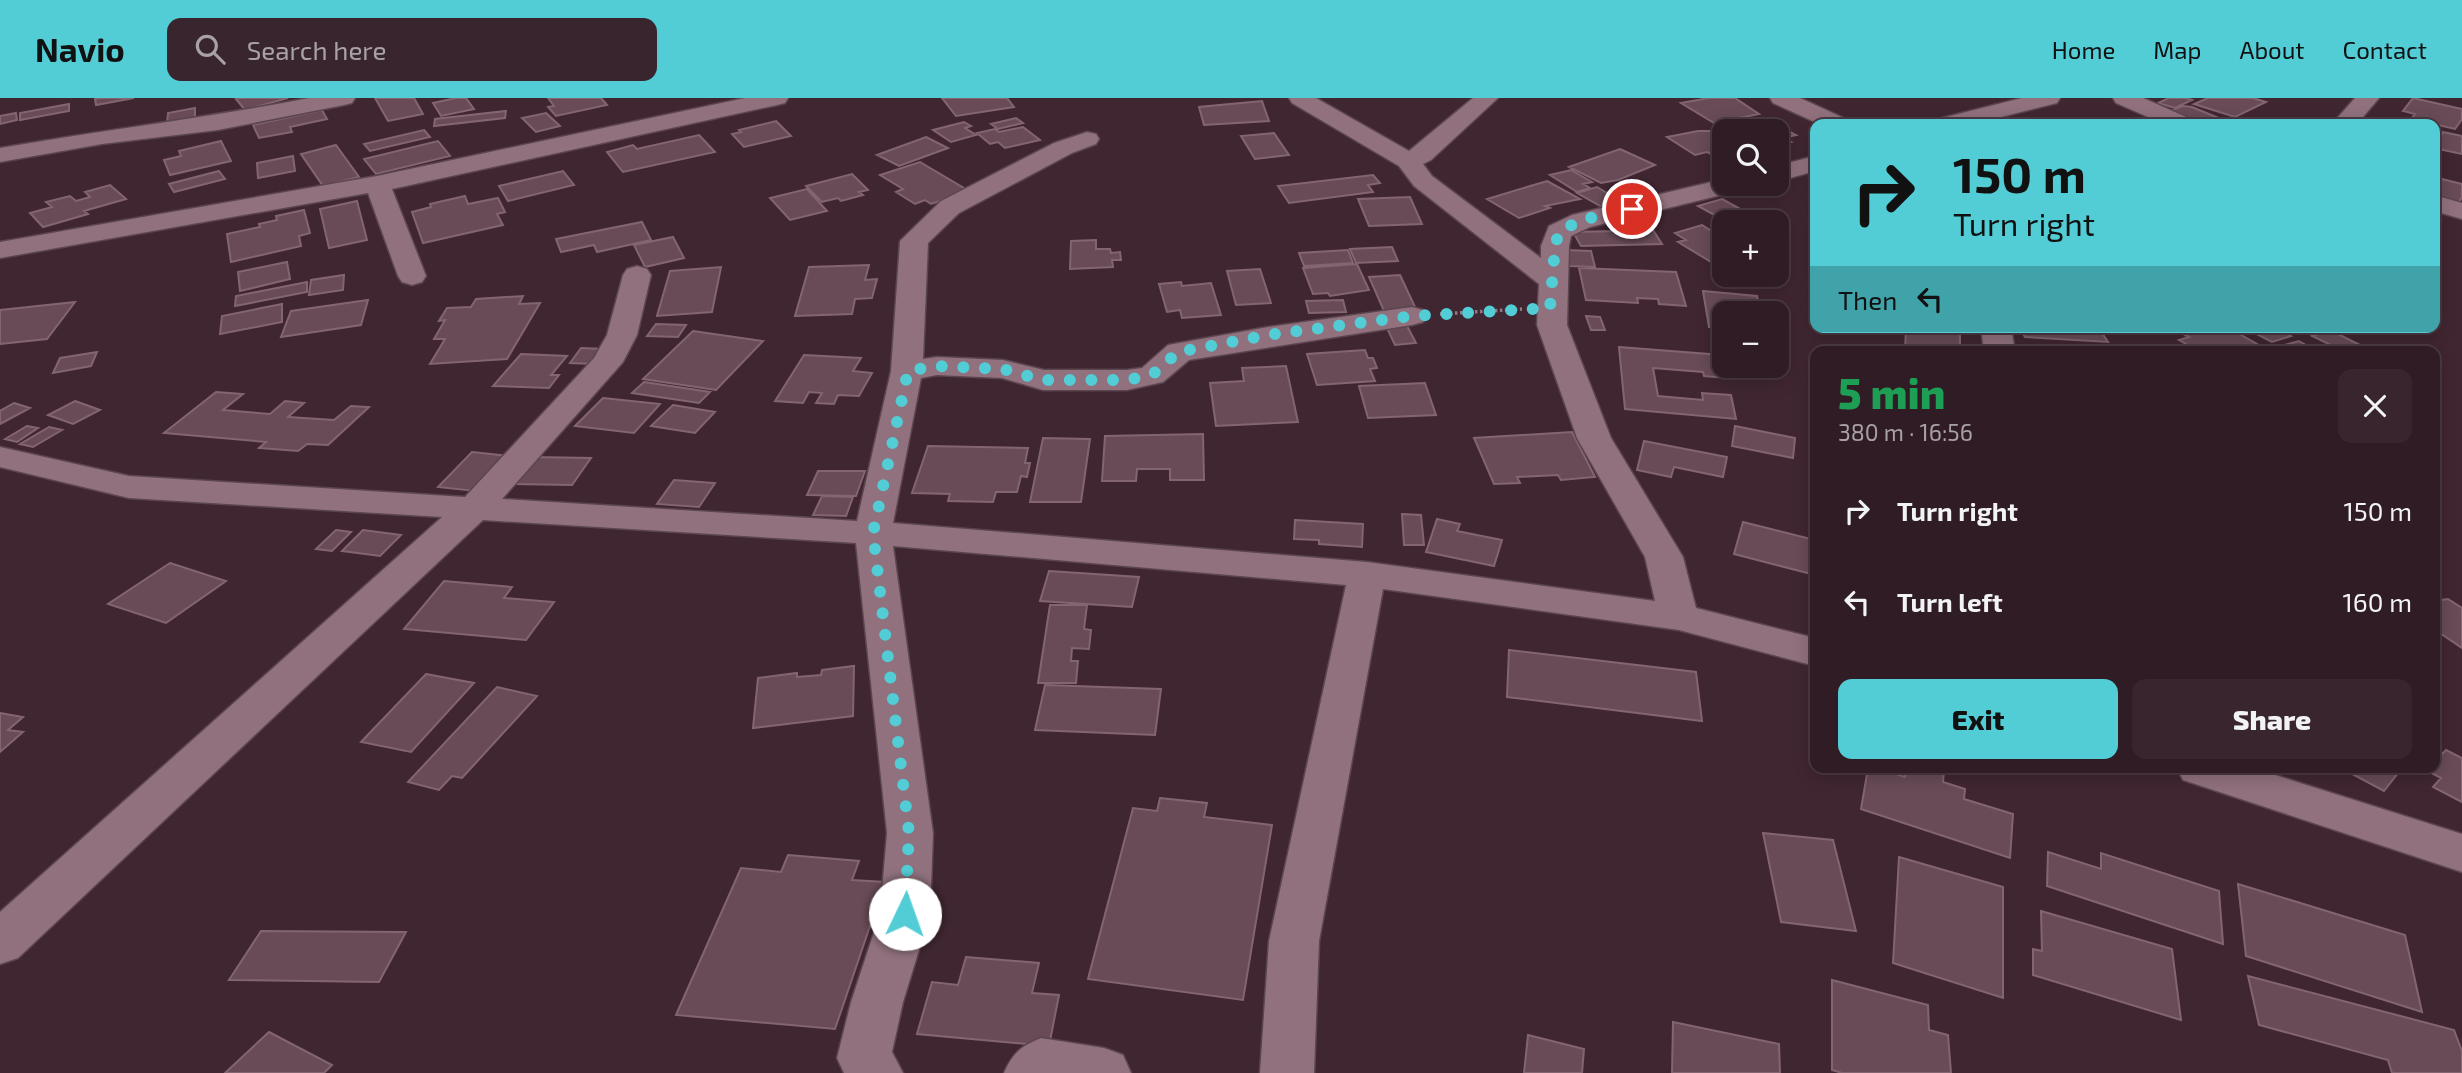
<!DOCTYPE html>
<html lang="en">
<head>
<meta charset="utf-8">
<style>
  body { margin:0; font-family:"Exo 2",sans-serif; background:#38252d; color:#f1f3f6; height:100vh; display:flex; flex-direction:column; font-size:26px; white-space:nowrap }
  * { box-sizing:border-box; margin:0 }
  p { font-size:23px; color:#a8a1a7 }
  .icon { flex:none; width:38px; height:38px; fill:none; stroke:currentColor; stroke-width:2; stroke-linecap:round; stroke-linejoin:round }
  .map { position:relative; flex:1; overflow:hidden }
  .details { position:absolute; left:1810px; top:248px; width:630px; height:427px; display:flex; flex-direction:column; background:#301c25; border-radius:14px; box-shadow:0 4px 18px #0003,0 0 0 2px #4b3a42 }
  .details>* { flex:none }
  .hud { position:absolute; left:1810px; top:21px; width:630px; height:214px; border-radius:14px; box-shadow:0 4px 18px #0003,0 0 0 2px #4b3a42; background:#52ccd5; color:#111; overflow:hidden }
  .fabs { position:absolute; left:1712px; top:21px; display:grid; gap:14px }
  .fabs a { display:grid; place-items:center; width:77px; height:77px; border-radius:14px; background:#301c25; box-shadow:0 4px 18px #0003,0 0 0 2px #4b3a42; font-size:35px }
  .pin { position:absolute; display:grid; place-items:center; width:60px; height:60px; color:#fff; margin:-30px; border:4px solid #fff; border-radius:50%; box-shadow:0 2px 7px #0007 }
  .me { position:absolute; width:77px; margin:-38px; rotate:3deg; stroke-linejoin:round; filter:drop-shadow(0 0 5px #0008) }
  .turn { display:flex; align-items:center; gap:24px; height:147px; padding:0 28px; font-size:32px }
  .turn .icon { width:91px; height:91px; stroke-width:2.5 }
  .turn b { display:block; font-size:49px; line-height:60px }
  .then { display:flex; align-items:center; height:66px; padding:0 28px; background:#0003; gap:14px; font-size:26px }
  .round { display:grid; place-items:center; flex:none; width:74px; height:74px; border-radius:14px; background:#38252d }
  .head { display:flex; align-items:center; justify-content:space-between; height:119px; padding:0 28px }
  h1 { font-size:42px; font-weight:800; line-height:52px; color:#1e9e55 }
  .cta { display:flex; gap:14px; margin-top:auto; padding:14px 28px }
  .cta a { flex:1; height:80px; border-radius:14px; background:#52ccd5; color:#111; font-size:28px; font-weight:800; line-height:80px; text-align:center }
  .cta a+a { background:#38252d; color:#f1f3f6 }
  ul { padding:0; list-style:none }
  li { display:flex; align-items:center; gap:21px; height:91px; padding:0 28px }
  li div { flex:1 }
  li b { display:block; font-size:26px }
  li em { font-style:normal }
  header { display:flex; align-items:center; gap:42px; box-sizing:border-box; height:98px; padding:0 35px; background:#52ccd5; color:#111 }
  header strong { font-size:33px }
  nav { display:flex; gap:38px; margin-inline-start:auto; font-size:24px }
  .search { width:490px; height:63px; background:#38252d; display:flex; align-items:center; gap:18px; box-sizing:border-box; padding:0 24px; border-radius:14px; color:#a8a1a7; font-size:26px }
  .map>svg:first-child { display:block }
</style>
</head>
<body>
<header>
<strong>Navio</strong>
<div class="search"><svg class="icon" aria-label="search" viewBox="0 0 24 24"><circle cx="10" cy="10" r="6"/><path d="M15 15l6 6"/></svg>Search here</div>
<nav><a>Home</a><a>Map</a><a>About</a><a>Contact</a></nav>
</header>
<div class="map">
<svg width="2462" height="975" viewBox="0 0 2462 975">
  <rect width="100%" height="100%" fill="#402631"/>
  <path fill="#684b57" stroke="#836571" stroke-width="2" d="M99 0H134L96 7 95 1Z
    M240 0H288L245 12 236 1Z
    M375 0H414L423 16 388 23Z
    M456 0H466L474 11 441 18 433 5Z
    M548 0H601L607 7 556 18 548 9 554 8Z
    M942 0H1007L1014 9 956 18Z
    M1709 0H1735L1759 16 1714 25 1681 5Z
    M2169 0H2186L2192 2 2175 10 2158 5Z
    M2208 0H2253L2266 4 2235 19 2194 6Z
    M2413 0 2462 11V21L2455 31 2411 21 2415 16 2403 13Z
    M1262 3 1269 23 1204 27 1199 9Z
    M69 6V13L20 22V15Z
    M2183 8 2192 9 2221 21 2206 26 2169 13Z
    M195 10V20L167 25 168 15Z
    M322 12 327 21 290 29 292 34 259 40 253 27Z
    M506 13 505 20 434 28 435 21Z
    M16 15 17 22 0 26V18Z
    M546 15 560 28 536 34 522 20Z
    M1016 20 1023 25 998 31 991 26Z
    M1754 22 1760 25 1769 23 1796 37 1782 40 1791 44 1776 48V33H1727L1720 30Z
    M776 23 791 38 744 49 732 36 741 34 739 32Z
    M964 24 971 28 965 30 976 37 951 44 933 32Z
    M1023 29 1040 42 1005 50 998 44 990 46 977 35 995 31 999 34Z
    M424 32 430 39 370 53 364 46Z
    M1698 33H1711L1724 41V57L1715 58 1707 54 1695 57 1667 39Z
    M2443 34 2462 38V56L2434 50Z
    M1274 35 1289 57 1255 61 1241 38Z
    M699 37 715 54 623 74 607 54 633 47 637 51Z
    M926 39 948 50 899 68 877 57Z
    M221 43 231 63 170 77 164 62 181 58 179 53Z
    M438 43 450 58 376 76 364 61Z
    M336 47 359 79 323 88 301 56Z
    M1620 51 1655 67 1618 82 1601 85 1569 69Z
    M293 58 295 73 258 80 257 65Z
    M920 64 969 93 931 106 925 102 915 106 896 94 903 91 880 77Z
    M1571 72 1592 84 1583 86 1590 90 1577 94 1550 77Z
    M219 73 225 81 174 94 169 86Z
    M563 73 574 87 508 103 499 88Z
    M852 76 868 92 859 94 863 97 841 103 838 100 822 104 806 88Z
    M1373 77 1380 85 1368 87 1373 94 1289 105 1278 88Z
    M2434 79 2462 86V99L2458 106 2434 100Z
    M1547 83 1580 101 1545 108 1550 110 1519 120 1487 101Z
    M110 87 126 101 84 113 88 116 43 129 30 115 52 109 46 104 70 98 76 103 90 99 85 94Z
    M1597 89 1607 95 1612 93 1627 102 1602 109 1577 95Z
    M807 91 827 113 790 122 770 100Z
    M465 98 468 106 498 100 505 114 497 116 503 127 423 145 412 114 431 109 430 106Z
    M1410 99 1422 126 1369 128 1358 101Z
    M1722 101 1742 112 1718 119 1698 108Z
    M357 103 367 142 329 150 320 111Z
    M304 112 310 135 299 138 301 148 231 164 227 136 260 129 259 126 277 122 276 118Z
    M642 124 651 142 597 154 594 147 561 154 556 141Z
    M1702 127 1718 137 1724 135V165L1716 167 1678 144 1686 142 1675 135Z
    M1617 129 1653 132 1662 146 1581 148 1573 134 1619 133Z
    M673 139 684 160 645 169 634 147Z
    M1096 142V151H1110L1111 155 1120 154 1121 162H1112L1113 169 1070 171 1071 143Z
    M1392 149 1398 163 1356 165 1350 151Z
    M1348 152 1353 165 1304 168 1299 155Z
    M1566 152 1591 153 1595 169 1569 168Z
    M287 164 290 181 240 193 238 174Z
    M1357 166 1369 192 1330 198 1328 195 1313 196 1303 170Z
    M869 167 865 182 877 181 872 200 855 201 852 216 795 218 809 169Z
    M721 169 712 214 657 218 670 173Z
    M1579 170 1676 174 1686 208 1659 206 1658 201 1637 200 1638 205 1586 202Z
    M1260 171 1271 205 1236 207 1227 173Z
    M344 177 343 192 309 197 311 182Z
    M1400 177 1416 211 1384 213 1369 179Z
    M307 184V194L235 208 236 198Z
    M1181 184 1182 188 1211 185 1221 217 1182 220 1180 212 1167 214 1159 186Z
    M1703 193 1757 198 1761 215H1724V230L1709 229Z
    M523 198 519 206 540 205 507 261 430 266 445 241H434L445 222 439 223 447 210 471 209 476 201Z
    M368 202 361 227 281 239 291 213Z
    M1343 202 1346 214 1309 215 1306 203Z
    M75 204 47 241 0 246V212Z
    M282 206V224L220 236 222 218Z
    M1586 218 1600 219 1605 232H1591Z
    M656 226 686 227 678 239 647 238Z
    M1406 226 1416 245 1395 247 1386 228Z
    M1906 229H1939L1960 233V254H1905Z
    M2019 229H2098L2108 244 2025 239Z
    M2188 229H2227L2271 254H2200L2179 242 2189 239 2176 232Z
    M2243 229H2273L2291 238 2272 244Z
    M2330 232 2364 249 2345 254 2312 238Z
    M693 233 763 243 716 292 643 281Z
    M2299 243 2318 254H2282L2274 250Z
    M1619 249 1722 257 1727 280 1704 278 1703 274 1653 270 1658 298 1703 302 1702 295 1731 297 1736 321 1625 311Z
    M581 250 604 251 593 266 570 265Z
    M1365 252 1368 260H1373L1377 270 1370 271 1375 283 1317 287 1307 256Z
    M97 254 91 268 53 275 60 260Z
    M521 256 567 258 551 277H559L549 290 493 288Z
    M804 257 861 260 853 273 872 275 859 298 838 297 834 306 816 305 822 295 809 294 803 305 775 303Z
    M1286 268 1298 324 1216 328 1210 285 1244 283 1242 270Z
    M644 284 710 294 699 305 632 295Z
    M1425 285 1436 317 1368 320 1359 288Z
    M216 294 243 296 223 312 270 316 285 303 304 305 288 319 334 322 351 308 369 309 328 347 307 346 298 353 259 350 266 344 164 335Z
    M603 300 660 306 634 335 575 328Z
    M75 303 100 312 73 326 48 317Z
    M14 305 30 310 0 326V313Z
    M673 307 715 314 695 335 651 328Z
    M27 328 38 330 17 344 5 341Z
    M1735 328 1795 340 1793 360 1732 348Z
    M49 329 62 332 33 349 20 346Z
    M1572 334 1595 379 1561 382 1558 377 1517 379 1520 385 1494 386 1474 340Z
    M1203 336 1204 382H1170V371H1137L1136 383H1102L1105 338Z
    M1043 340 1090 341 1081 404H1030Z
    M1644 343 1727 359 1723 379 1674 369 1671 379 1637 372Z
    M928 348 1028 350 1025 365H1030L1027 379 1021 378 1017 394H996L993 404 948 403 950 396 912 395Z
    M472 354 509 358 476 393 438 389Z
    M532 359 591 360 572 387 513 386Z
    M818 373H865L856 398 807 397Z
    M674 382 715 385 699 409 657 406Z
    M822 398 853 399 846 418 813 417Z
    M1402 416 1421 417 1424 447H1404Z
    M1437 421 1460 426 1457 433 1502 442 1494 468 1426 454Z
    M1295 422 1363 426 1362 449 1319 446V442L1294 441Z
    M1743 424 1815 442V477L1734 456Z
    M336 432 351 434 332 453 316 451Z
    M363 432 401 437 380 458 342 453Z
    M170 465 226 483 166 525 108 506Z
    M1049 473 1139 479 1132 509 1040 503Z
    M444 483 512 489 504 500 554 504 526 542 404 531Z
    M2434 498 2441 502 2448 501 2462 510V550L2434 531Z
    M1050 507H1087L1084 531 1091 532 1089 551 1072 550 1071 563H1078L1076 585H1038Z
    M1509 552 1696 574 1702 623 1507 599Z
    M854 568 853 618 753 630 758 580 797 575V579L821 577 822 572Z
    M426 576 474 585 411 654 361 644Z
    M1045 587 1161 591 1155 637 1035 632Z
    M497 589 537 598 462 680 452 678 439 692 408 684Z
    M0 615 23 619 8 632 23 634 0 654Z
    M2446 652 2462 660V704L2433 689 2441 680 2426 672 2434 670V664Z
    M1868 670H1878L1905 679 1907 670H1935L1944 673 1943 684 1965 691 1964 701 2013 716 2010 760 1861 711Z
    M2341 670H2402L2384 693Z
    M1160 700 1207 705 1204 719 1272 727 1243 902 1088 881 1133 710 1157 713Z
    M1763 735 1833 742 1856 833 1781 824Z
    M2048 754 2101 771V755L2219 793 2223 846 2047 788Z
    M788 757 859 763 852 782 885 784 835 931 676 917 741 770 781 774Z
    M1899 759 2003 789V900L1893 865Z
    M2238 786 2405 837 2422 914 2246 858Z
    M2041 813 2172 851 2181 922 2033 877V851L2042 853Z
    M261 833 406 834 379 884 229 882Z
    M966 859 1039 865 1032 895 1059 897 1049 948 917 936 932 884 958 887Z
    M2248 878 2454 932 2462 953V975H2392L2388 962 2259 927Z
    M1832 882 1928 907 1929 932 1948 937 1951 975H1842L1832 972Z
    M1673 924 1779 946 1780 975H1672Z
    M269 934 332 967 324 975H225Z
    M1528 937 1584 951 1582 975H1524Z"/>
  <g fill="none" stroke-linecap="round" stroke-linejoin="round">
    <defs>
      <path id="minor" d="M309 0H355L352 5 344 7 218 32 102 46 0 64V50C103 32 207 20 309 0Z
        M745 0H788L785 5 777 7 392 91 426 178 422 184 412 187 402 184 398 178 368 95 0 160V144L377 78Z
        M1289 0H1316L1409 53 1473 0H1498L1431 62 1423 66 1432 78 1541 160V148L1549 128 1572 117 1724 81V86H1750L1746 91 1590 129 1571 138 1569 148 1567 227 1611 340 1683 459 1696 510 1815 540V568L1679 532 1383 491 1319 843 1314 975H1260L1269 843 1346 487 893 448 933 735 930 816 903 904 892 954 903 975H844L837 960 851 904 880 816 887 735 856 445 483 422 18 860 0 866V814L442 419 129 400 0 369V349L129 378 465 399 594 260 607 237 623 177 627 171 637 168 647 171 651 177 637 237 623 264 502 401 857 423 891 273 900 143 941 103 1054 45 1087 34 1096 36 1099 41 1096 46 1072 55 959 115 928 145 923 261 937 259 1003 262 1044 272H1127L1142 270 1168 247 1179 245 1268 229 1412 209 1423 212 1427 218 1423 224 1412 227 1189 262 1163 284 1127 292H1043L1002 280 937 277 921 280 893 425 1367 464 1655 503 1645 459 1577 340 1537 227 1539 186 1414 88 1399 68 1292 5Z
        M1770 0H1800L1846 21 1850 26H1819L1773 5Z
        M2022 0H2060L2057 5 1973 26H1934L1938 21Z
        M2113 0H2143L2191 21 2195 26H2164L2116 5Z
        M2355 0H2379L2357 26H2332Z
        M1815 58V73L1776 84V68Z
        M2434 97 2462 105V121L2434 113Z
        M1981 229H2011L2015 254H1984Z
        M2177 670H2253L2462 736V774L2183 682Z
        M1041 940 1104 950 1123 957 1131 975H1004C1013 955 1021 948 1041 940Z"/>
    </defs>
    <use href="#minor" stroke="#5b454f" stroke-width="3"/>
    <path stroke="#907a83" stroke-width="3.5" stroke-dasharray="2.5 2.5" stroke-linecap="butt" d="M1440 216 1522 211"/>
    <use href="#minor" fill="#90717d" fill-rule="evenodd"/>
  </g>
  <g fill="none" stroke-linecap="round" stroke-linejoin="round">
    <path stroke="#52ccd5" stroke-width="12" stroke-dasharray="0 21.6" d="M905 816 909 735 873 435 908 273 937 268 1003 271 1042 282H1127L1152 277 1178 254 1268 237 1412 218 1550 210 1555 148 1559 134 1581 122 1632 111"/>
  </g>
</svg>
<div class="fabs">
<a><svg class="icon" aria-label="search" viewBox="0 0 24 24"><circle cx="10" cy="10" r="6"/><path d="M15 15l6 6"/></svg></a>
<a>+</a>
<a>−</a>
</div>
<div class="pin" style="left:1632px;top:111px;background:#d93025"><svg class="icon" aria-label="arrive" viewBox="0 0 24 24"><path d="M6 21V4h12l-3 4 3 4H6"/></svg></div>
<svg class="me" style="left:905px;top:816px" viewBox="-20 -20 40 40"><circle r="19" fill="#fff"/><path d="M0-13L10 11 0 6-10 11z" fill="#52ccd5"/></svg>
<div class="hud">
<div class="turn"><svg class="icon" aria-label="right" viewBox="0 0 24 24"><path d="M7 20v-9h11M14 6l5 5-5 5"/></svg><div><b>150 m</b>Turn right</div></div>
<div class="then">Then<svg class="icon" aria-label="left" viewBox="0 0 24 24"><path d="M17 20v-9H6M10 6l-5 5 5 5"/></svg></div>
</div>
<section class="details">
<div class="head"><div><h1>5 min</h1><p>380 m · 16:56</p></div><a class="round"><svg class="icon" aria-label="close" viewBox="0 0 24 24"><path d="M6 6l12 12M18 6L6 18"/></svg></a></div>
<ul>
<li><svg class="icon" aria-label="right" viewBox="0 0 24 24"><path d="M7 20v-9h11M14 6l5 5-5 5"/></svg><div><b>Turn right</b></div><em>150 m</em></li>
<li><svg class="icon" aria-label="left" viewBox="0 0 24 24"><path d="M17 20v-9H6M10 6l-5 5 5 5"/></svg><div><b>Turn left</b></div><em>160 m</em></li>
</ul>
<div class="cta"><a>Exit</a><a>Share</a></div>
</section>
</div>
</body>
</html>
